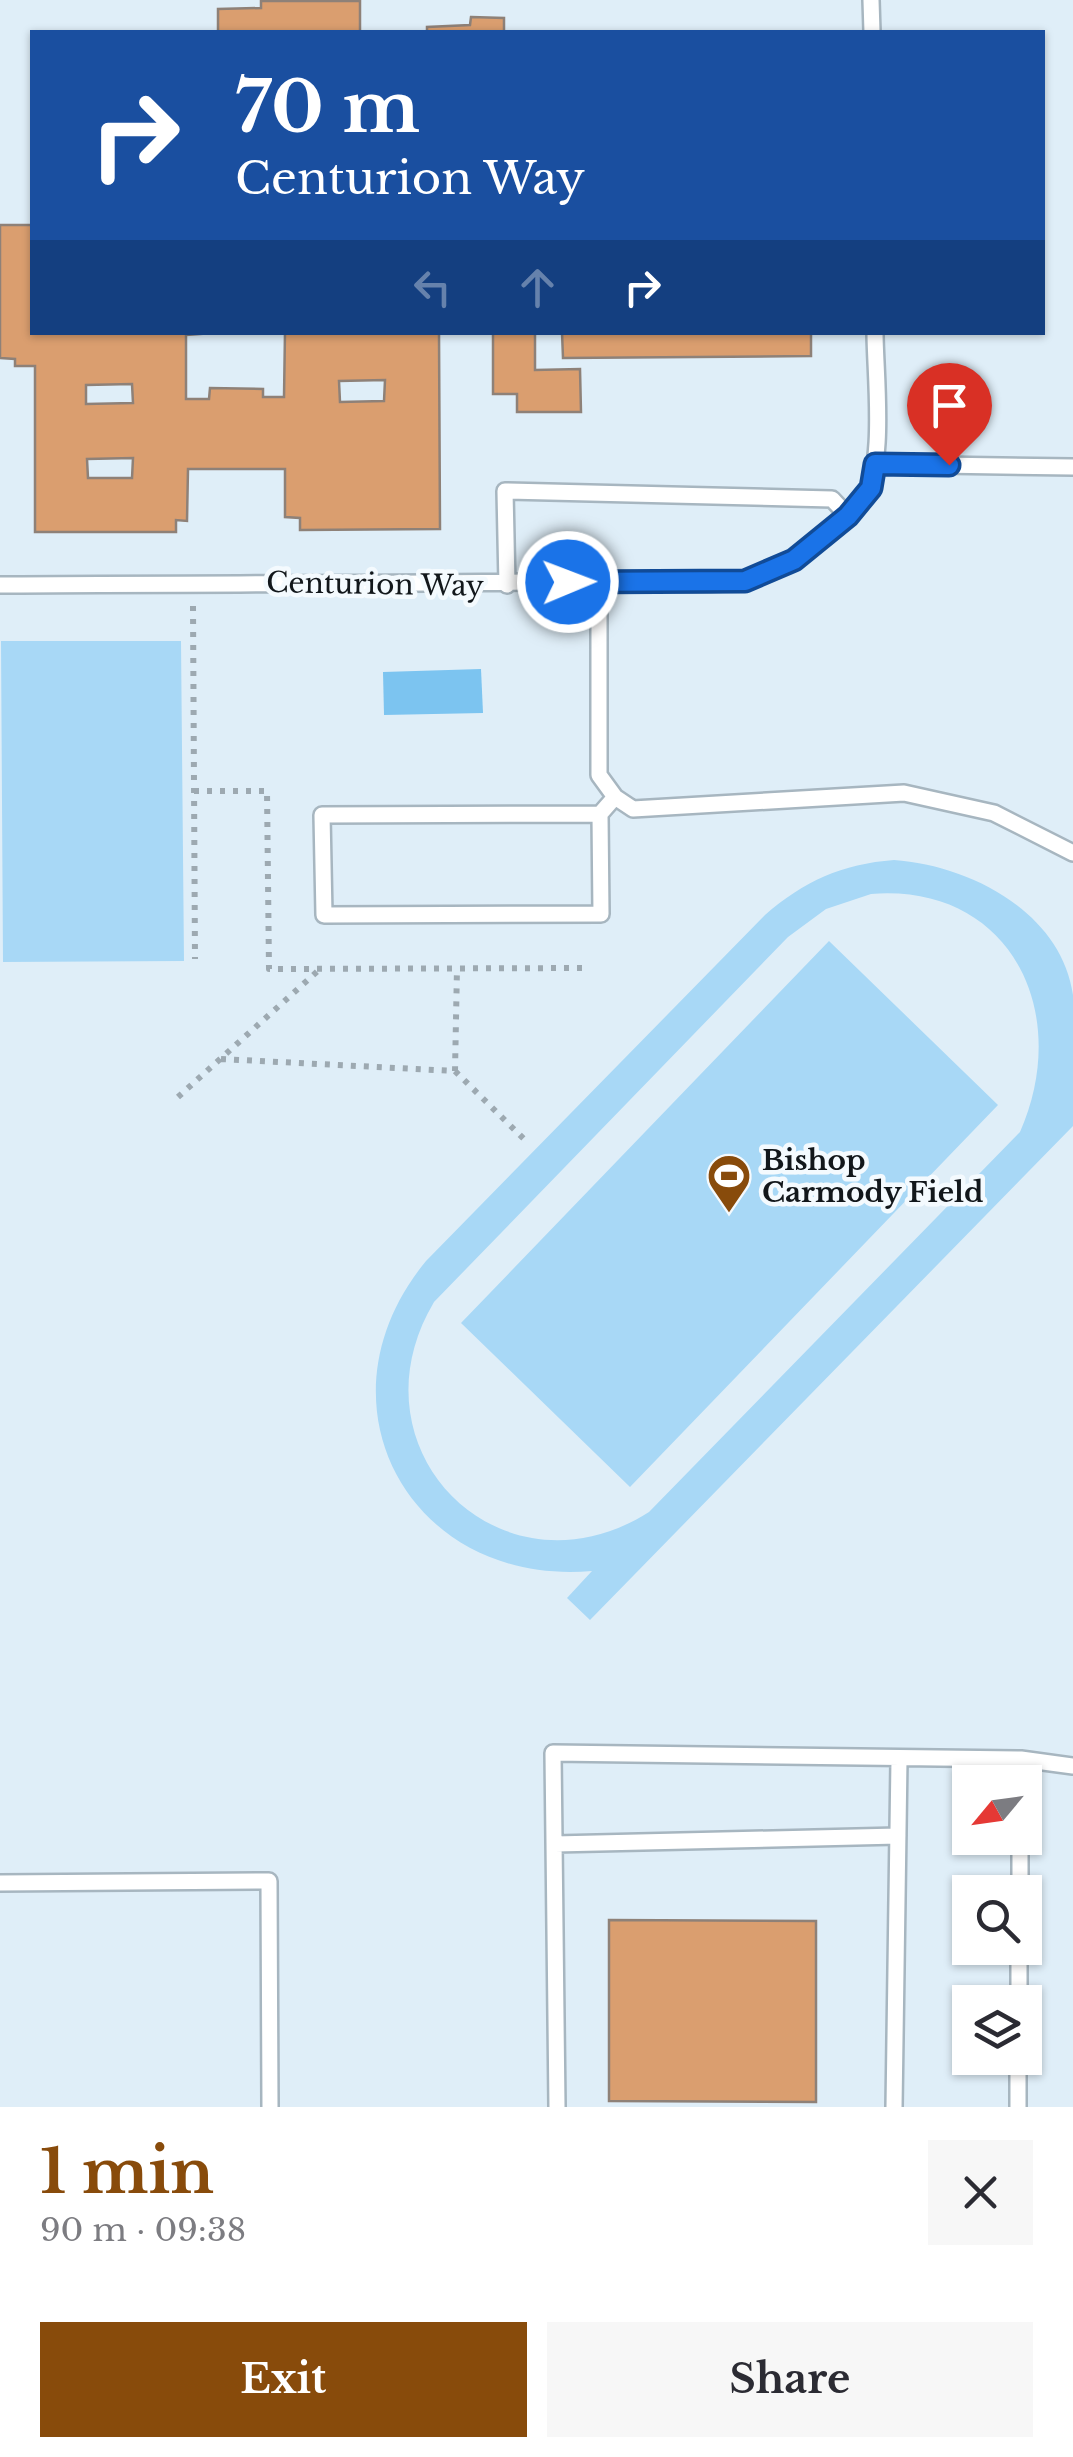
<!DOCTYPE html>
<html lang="en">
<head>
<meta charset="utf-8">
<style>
  body { margin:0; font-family:"Libre Baskerville",serif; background:#f7f7f7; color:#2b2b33; height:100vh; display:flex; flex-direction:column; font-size:38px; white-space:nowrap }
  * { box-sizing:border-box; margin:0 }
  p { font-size:32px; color:#7c7c81 }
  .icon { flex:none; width:55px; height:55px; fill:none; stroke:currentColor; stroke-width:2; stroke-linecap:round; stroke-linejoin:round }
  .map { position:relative; height:2107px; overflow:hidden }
  .drawer { display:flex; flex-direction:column; background:#fff; flex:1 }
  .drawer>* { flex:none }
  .hud { position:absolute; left:30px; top:30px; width:1015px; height:305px; border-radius:0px; box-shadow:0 2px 8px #0004; background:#1a4fa0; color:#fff; overflow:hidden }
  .needle { width:65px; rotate:241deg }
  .fabs { position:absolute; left:952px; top:1765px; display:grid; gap:20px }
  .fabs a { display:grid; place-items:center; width:90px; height:90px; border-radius:0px; background:#fff; box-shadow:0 2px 8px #0004; font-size:50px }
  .pin { position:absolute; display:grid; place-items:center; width:85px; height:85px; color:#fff; margin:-102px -42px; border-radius:50% 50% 50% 0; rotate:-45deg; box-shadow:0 0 10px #0007 }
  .pin .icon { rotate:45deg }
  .me { position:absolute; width:110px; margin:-55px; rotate:89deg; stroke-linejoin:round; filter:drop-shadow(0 0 8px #0008) }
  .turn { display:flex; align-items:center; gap:35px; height:210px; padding:0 40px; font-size:45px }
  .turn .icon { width:130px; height:130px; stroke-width:2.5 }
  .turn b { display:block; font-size:70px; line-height:85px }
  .lanes { display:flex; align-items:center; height:95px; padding:0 40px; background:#0003; justify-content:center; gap:50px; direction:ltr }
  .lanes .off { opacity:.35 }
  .round { display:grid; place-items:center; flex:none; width:105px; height:105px; border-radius:0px; background:#f7f7f7 }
  .summary { display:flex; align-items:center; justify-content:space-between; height:170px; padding:0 40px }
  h1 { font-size:60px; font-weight:700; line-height:75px; color:#884b0b }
  .primary-button { display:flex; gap:20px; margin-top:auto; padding:20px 40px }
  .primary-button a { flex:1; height:115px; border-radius:0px; background:#884b0b; color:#fff; font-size:40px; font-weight:700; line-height:115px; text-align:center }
  .primary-button a+a { background:#f7f7f7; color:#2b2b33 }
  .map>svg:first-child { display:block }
</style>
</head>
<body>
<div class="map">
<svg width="1073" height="2107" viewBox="0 0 1073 2107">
  <rect width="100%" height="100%" fill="#dfeef8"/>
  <path fill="#a8d8f6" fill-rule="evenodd" d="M1 641H181L184 961 3 962Z
    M894 860C968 865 1061 911 1073 995 1073 1037 1073 1084 1073 1126L590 1620 567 1598 592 1571C410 1587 309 1403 426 1261L765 915C804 881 842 864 894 860ZM871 894C1010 883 1073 1012 1020 1132L649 1512C502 1605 346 1450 434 1302L788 937 826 909Z
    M829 941 998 1105 630 1487 461 1323Z"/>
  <path fill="#7cc4f0" d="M481 669 483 713 384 715 383 672Z"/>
  <path fill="#da9e6f" stroke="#8e8178" stroke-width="2.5" fill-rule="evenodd" d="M261 1H360V32H218V9L261 8Z
    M471 17 504 18V32H427V27L470 25Z
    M0 225H32V332H227L186 335V399H209L210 388 263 389V397H284L285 332H439L440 529 300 530V518L285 517V469H188L187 521 176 520V532H35V366H15V359L0 358ZM385 380 384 401 340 402 339 381ZM132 384 133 403 86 404V385ZM133 458 132 478H88L87 459Z
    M493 332H535V370L580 369 581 412H517V394H493Z
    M562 332H811V356L563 358Z
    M609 1920 816 1921V2102L609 2101Z"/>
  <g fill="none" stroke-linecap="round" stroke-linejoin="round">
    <defs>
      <path id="lane" d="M871 0 872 32
        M875 464 1073 467
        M599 581V775L615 797 633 809 904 793 994 813 1073 853
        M0 585C200 583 399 585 598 581 645 580 696 587 742 581 778 576 839 531 861 503 887 470 875 375 875 332
        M507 585 505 491 832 499 848 516
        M600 814 322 815 324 915 601 914 600 814 615 797
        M1021 1782V1759
        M555 1844 898 1836
        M0 1883 269 1881 270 2107
        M1020 1892V1838
        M1019 2002V1948
        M557 2107 553 1753 1021 1759 1073 1766
        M894 2107 899 1760
        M1018 2107V2058"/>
    </defs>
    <use href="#lane" stroke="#a7b6c0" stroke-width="20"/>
    <path stroke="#9da9b1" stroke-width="6" stroke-dasharray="5 8" stroke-linecap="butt" d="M193 606 195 959
      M194 791H267L269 969 589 968
      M221 1059 455 1071 457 968
      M455 1071 528 1143
      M178 1097 320 969"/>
    <use href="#lane" stroke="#fff" stroke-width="15"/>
  </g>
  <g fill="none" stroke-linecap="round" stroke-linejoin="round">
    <defs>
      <path id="route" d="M568 582 745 581 794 560 848 516 871 488 875 464 949 465"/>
    </defs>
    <use href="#route" stroke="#114b97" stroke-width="25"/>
    <use href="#route" stroke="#1a73e8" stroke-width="18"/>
  </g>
  <defs>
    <symbol id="stadium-pin" viewBox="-11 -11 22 30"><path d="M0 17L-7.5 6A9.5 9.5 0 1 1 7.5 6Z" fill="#884b0b" stroke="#f4fafe"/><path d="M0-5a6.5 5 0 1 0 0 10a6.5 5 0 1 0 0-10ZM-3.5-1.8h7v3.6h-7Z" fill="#fff"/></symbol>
  </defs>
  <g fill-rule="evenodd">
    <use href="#stadium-pin" x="704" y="1151" width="50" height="68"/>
  </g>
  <g text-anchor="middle" stroke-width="9" stroke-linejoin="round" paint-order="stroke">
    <g font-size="28" fill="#12171b" stroke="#f4fafe">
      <text transform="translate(375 584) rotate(1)" y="10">Centurion Way</text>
    </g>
    <g font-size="28" font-weight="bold" fill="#12171b" stroke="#f4fafe" text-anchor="start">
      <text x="762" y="1170">Bishop<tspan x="762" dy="32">Carmody Field</tspan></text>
    </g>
  </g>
</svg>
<div class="fabs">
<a><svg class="needle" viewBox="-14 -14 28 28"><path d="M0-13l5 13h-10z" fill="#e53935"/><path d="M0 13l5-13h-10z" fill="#7c7c81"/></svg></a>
<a><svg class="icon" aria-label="search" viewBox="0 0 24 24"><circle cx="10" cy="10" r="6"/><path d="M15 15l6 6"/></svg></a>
<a><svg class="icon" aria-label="layers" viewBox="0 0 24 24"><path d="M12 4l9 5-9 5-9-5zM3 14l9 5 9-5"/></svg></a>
</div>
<div class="pin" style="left:949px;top:465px;background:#d93025"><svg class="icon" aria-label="arrive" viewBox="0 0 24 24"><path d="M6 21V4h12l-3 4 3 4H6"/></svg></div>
<svg class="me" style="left:568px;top:582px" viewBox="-20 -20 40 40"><circle r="17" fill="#1a73e8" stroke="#fff" stroke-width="3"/><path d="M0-11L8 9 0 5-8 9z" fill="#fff"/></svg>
<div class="hud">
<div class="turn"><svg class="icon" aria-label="right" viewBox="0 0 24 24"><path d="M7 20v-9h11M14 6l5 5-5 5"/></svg><div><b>70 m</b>Centurion Way</div></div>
<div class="lanes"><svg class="icon off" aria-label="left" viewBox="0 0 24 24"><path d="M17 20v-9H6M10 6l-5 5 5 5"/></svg><svg class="icon off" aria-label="ahead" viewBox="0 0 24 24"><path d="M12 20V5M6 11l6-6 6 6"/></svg><svg class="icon" aria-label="right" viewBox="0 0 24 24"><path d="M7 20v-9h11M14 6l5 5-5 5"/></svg></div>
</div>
</div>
<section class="drawer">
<div class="summary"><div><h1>1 min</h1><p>90 m · 09:38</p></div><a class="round"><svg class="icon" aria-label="close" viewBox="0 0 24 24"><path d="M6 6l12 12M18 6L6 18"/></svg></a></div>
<div class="primary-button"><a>Exit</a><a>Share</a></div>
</section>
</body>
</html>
